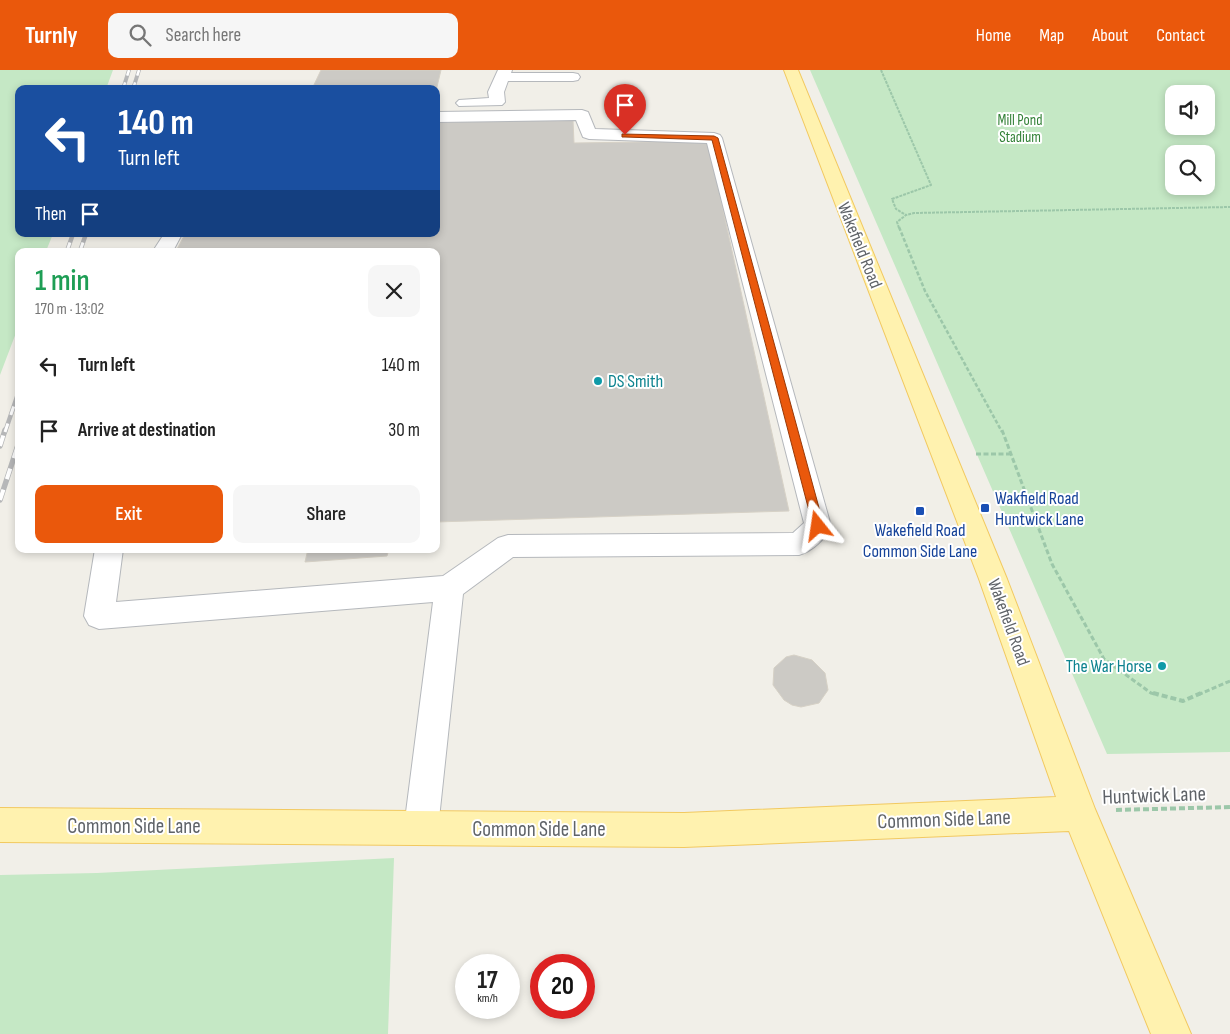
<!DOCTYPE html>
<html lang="en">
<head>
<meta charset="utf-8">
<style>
  body { margin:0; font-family:"Sofia Sans Condensed",sans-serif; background:#f6f6f6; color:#222; height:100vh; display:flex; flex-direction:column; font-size:19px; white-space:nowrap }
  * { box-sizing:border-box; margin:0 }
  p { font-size:16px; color:#767676 }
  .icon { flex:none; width:28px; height:28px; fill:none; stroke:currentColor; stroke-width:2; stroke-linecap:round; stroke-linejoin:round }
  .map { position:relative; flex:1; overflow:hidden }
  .panel { position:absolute; left:15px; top:178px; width:425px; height:305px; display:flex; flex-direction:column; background:#fff; border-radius:10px; box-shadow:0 2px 8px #0003 }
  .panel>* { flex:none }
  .top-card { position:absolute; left:15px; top:15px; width:425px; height:152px; border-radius:10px; box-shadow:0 2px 8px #0003; background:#1a4fa0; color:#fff; overflow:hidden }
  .fabs { position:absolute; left:1165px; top:15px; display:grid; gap:10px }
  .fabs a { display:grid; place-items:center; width:50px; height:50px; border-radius:10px; background:#fff; box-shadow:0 2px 8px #0003; font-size:25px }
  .speed { position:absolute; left:455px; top:884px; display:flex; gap:10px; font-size:25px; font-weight:700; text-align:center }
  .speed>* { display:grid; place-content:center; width:65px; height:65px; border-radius:50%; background:#fff; box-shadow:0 2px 8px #0003; line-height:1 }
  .speed small { font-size:12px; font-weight:400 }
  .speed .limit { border:8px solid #d22; background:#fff; color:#111 }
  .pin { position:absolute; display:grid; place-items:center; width:42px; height:42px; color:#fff; margin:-51px -21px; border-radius:50% 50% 50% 0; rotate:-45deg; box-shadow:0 0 5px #0007 }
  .pin .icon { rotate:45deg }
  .me { position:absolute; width:55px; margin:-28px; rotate:345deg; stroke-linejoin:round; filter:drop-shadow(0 0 4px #0008) }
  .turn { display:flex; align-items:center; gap:18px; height:105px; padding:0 20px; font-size:22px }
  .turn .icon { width:65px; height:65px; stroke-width:2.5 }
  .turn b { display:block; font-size:35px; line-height:42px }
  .then { display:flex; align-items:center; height:48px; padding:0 20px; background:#0003; gap:10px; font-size:19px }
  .round { display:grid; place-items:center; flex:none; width:52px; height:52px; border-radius:10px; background:#f6f6f6 }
  .headline { display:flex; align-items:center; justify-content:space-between; height:85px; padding:0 20px }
  h1 { font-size:30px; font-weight:600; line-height:38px; color:#1e9e55 }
  .action { display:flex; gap:10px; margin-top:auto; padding:10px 20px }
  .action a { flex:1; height:58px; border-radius:10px; background:#ea580c; color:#fff; font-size:20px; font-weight:600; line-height:58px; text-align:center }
  .action a+a { background:#f6f6f6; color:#222 }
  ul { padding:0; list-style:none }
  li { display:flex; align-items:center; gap:15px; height:65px; padding:0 20px }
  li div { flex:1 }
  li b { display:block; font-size:19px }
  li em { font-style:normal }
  header { display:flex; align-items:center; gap:30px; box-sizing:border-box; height:70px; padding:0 25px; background:#ea580c; color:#fff }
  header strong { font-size:24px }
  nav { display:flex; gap:28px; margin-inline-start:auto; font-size:18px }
  .search { width:350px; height:45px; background:#f6f6f6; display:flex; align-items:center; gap:12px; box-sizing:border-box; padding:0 18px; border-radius:10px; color:#767676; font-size:19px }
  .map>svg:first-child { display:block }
</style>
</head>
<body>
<header>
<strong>Turnly</strong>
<div class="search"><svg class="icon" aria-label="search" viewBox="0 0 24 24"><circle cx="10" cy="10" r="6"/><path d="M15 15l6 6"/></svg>Search here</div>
<nav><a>Home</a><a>Map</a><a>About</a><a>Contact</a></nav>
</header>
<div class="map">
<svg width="1230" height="964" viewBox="0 0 1230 964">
  <rect width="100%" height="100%" fill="#f1efe8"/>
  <path fill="#c5e8c5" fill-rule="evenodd" d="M0 0H113L106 19H19V164H53L46 181H19V255L0 305Z
    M810 0H1230V682L1107 684ZM1174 24H1206V56H1174ZM1174 84H1206V116H1174Z
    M394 788 388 964H0V805L97 803Z"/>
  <path fill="#cccac5" stroke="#d6d1c6" d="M321 0H441L436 21V19H312Z
    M573 50 574 73 708 71 789 441 436 452V181H176L185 164H436V52Z
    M308 479H389L387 486 305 492Z
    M794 585 812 590 825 603 828 620 819 633 801 637 792 635 784 630 773 615 774 598 786 587Z"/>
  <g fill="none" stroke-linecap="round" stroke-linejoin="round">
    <defs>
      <path id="minor" d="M498 0H512L511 3H573L578 4 580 7 578 10 573 11H508L504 22 505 32 502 35 459 36 456 33 459 30 489 28 488 22Z
        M582 40 588 42 595 59 714 63 720 65 722 68 831 456C825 469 813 481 799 485L513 487 463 524 438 758 433 770 421 775 409 770 404 758 433 532 99 559 89 555 84 546 95 479H123L116 532 443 506 498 468 508 465 793 463 804 453 707 73 589 69 583 67 576 50 436 52V42Z
        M164 164H182L173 181H153Z"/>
      <path id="major" d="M784 0H798L1007 509 1095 739 1191 964H1151L1069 761 684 777 0 772V738L684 743 1056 727 979 509Z"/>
    </defs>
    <use href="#minor" stroke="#b5b8bc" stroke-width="2"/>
    <use href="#major" stroke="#f2c960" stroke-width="2"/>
    <path stroke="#9cc7a9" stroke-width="2" stroke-dasharray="3 1" stroke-linecap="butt" d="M881 0 931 115 892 129 896 139 906 145
      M899 158 897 152 906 145 914 143 1230 137"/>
    <path stroke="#9cc7a9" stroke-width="2.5" stroke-dasharray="4 2" stroke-linecap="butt" d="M899 157 925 221 1002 362"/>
    <path stroke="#9cc7a9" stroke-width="3" stroke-dasharray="5 2.5" stroke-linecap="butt" d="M1002 360 1052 494 1104 589 1151 623 1158 625
      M976 384H1010
      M1198 625 1230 611"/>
    <path stroke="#9cc7a9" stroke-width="4" stroke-dasharray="6 3" stroke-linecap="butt" d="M1153 623 1183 631 1201 623
      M1116 740 1230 737"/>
    <use href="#minor" fill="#fff" fill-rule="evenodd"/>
    <use href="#major" fill="#fff2af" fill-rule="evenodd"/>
    <defs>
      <path id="rail-far2" d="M123 19 129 0
        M133 19 139 0"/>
      <path id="rail-far1" d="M67 181 73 164
        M80 181 86 164
        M5 362 19 321"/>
      <path id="rail" d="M0 376 5 360
        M0 430 19 372"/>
    </defs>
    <use href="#rail-far2" stroke="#b6b7b8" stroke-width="4"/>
    <use href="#rail-far1" stroke="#b6b7b8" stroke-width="4.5"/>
    <use href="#rail" stroke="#b6b7b8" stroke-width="5.5"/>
    <use href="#rail-far2" stroke="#fff" stroke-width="2.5" stroke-dasharray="7" stroke-linecap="butt"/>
    <use href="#rail-far1" stroke="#fff" stroke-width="3" stroke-dasharray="9" stroke-linecap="butt"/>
    <use href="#rail" stroke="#fff" stroke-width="4" stroke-dasharray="11" stroke-linecap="butt"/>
  </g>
  <path fill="#ea580c" stroke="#983908" d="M622 64 714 66 718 68 824 456 822 459 818 460 813 456 712 70 625 67H622Z"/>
  <g fill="#0f9aa8" stroke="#fff" stroke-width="2">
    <circle cx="598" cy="311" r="5"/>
    <circle cx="1162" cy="596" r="5"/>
  </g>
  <g fill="#1a4fb4" stroke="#fff" stroke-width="2">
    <rect x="980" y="433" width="10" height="10" rx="2.5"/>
    <rect x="915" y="436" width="10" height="10" rx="2.5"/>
  </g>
  <g text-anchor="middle" stroke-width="4" stroke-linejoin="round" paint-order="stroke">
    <g font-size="15" fill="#348238" stroke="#fff">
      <text x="1020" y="55">Mill Pond<tspan x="1020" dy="17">Stadium</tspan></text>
    </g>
    <g font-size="18" fill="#5f6368" stroke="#fff">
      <text transform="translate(860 175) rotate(68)" y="6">Wakefield Road</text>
      <text transform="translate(1009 552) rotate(70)" y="6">Wakefield Road</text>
    </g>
    <g font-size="18" fill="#0d838f" stroke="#fff" text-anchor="start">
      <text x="608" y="317">DS Smith</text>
      <text x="1152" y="602" text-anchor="end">The War Horse</text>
    </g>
    <g font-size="18" fill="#164399" stroke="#fff" text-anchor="start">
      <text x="995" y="434">Wakfield Road<tspan x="995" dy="21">Huntwick Lane</tspan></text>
      <text x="920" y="466" text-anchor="middle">Wakefield Road<tspan x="920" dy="21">Common Side Lane</tspan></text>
    </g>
    <g font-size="21" fill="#5f6368" stroke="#fff">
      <text transform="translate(1154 725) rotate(-2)" y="7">Huntwick Lane</text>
      <text transform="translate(944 749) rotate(-2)" y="7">Common Side Lane</text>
      <text x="134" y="763">Common Side Lane</text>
      <text x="539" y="766">Common Side Lane</text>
    </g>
  </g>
</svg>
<div class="fabs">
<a><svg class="icon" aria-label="sound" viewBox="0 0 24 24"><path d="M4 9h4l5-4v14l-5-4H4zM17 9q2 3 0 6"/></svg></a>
<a><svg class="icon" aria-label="search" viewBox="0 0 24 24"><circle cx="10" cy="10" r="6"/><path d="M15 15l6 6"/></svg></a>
</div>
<div class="speed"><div>17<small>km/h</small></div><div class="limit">20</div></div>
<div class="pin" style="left:625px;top:65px;background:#d93025"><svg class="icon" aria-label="arrive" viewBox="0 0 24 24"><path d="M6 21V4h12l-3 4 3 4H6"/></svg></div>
<svg class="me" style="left:818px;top:456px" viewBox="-20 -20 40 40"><path d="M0-17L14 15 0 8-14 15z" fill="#ea580c" stroke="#fff" stroke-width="4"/></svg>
<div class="top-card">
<div class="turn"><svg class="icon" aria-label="left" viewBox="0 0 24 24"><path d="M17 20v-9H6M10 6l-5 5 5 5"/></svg><div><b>140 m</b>Turn left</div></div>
<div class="then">Then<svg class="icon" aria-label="arrive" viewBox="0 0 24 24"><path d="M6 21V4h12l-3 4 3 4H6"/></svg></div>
</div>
<section class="panel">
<div class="headline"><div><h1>1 min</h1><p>170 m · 13:02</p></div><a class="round"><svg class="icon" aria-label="close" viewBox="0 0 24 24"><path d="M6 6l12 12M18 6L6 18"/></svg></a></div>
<ul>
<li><svg class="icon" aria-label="left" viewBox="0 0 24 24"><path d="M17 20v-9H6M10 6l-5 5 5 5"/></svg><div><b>Turn left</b></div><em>140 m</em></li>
<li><svg class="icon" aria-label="arrive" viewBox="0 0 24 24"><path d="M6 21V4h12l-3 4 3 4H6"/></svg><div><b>Arrive at destination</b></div><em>30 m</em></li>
</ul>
<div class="action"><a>Exit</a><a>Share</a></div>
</section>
</div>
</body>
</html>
